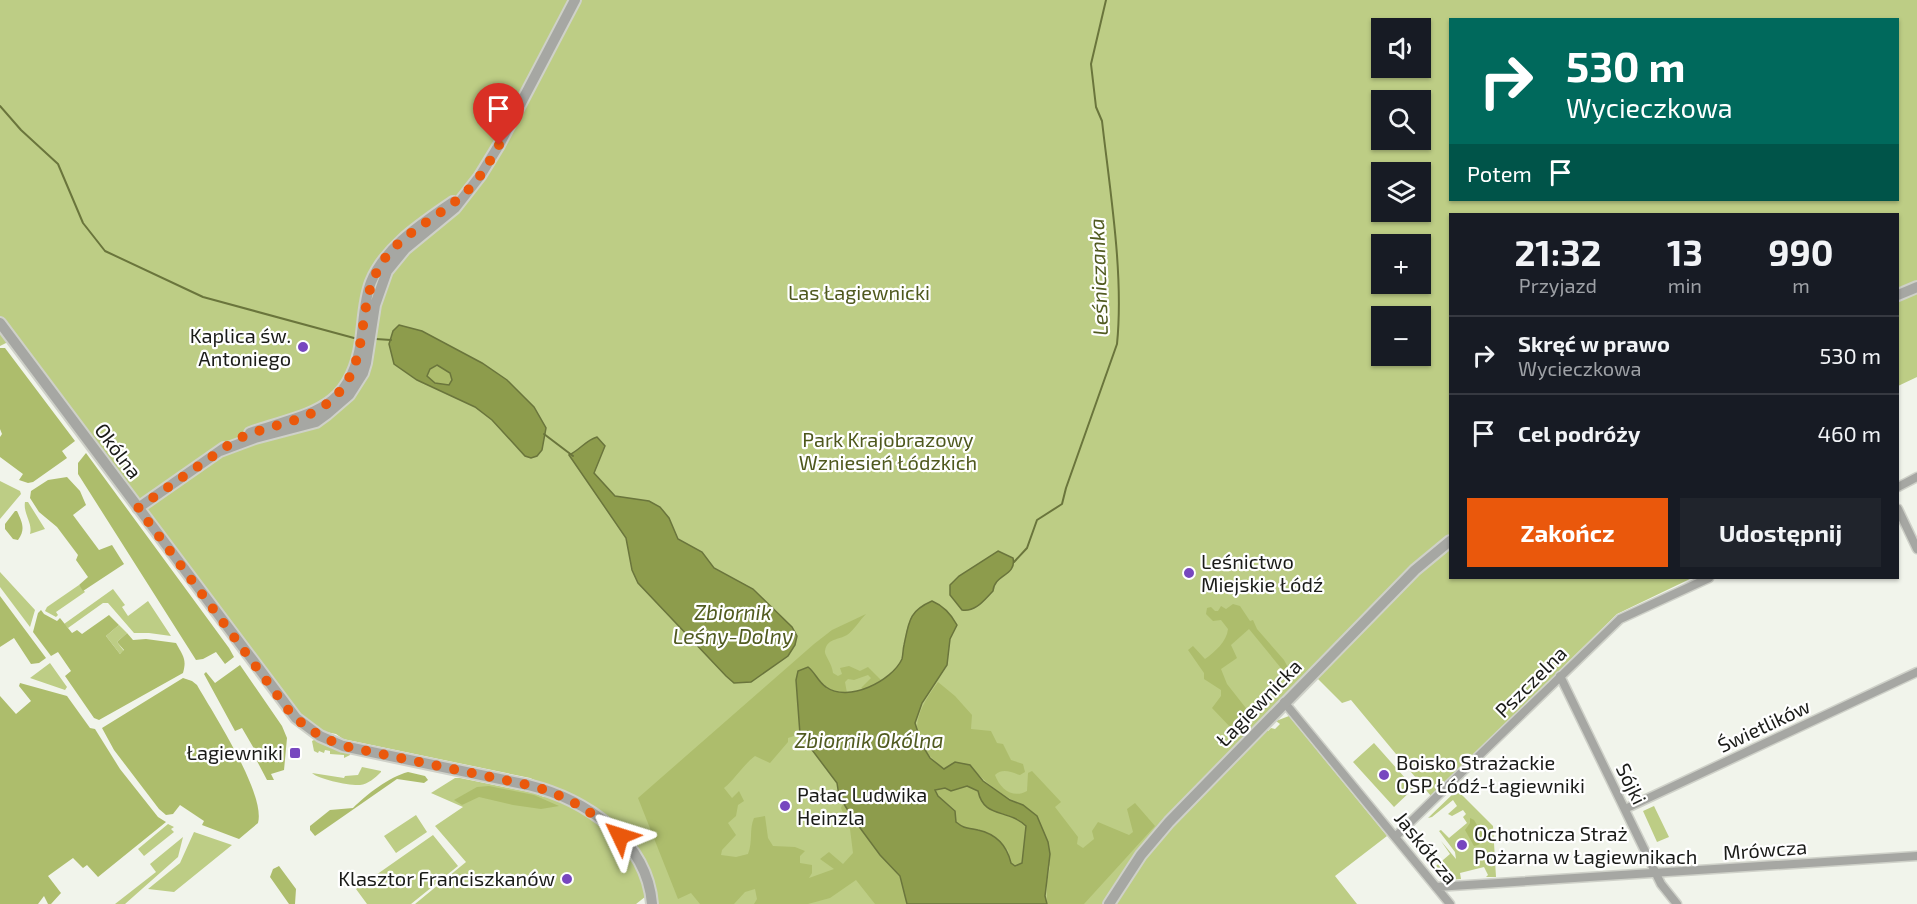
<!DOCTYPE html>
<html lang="pl">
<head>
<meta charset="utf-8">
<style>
  body { margin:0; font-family:"Exo 2",sans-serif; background:#20242c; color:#f1f3f6; height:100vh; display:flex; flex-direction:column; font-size:22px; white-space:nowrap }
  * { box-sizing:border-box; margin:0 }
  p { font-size:20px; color:#9ea1a6 }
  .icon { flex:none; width:33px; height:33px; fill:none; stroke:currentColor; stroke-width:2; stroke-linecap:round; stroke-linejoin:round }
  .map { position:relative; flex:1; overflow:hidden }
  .sheet { position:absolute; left:1449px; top:213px; width:450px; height:366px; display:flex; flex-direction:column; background:#171b24; border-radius:0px; box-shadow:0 2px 4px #0004 }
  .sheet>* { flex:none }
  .guide { position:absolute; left:1449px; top:18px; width:450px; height:183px; border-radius:0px; box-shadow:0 2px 4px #0004; background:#00695c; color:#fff; overflow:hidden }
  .tools { position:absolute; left:1371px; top:18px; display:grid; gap:12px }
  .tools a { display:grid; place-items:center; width:60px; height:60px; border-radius:0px; background:#171b24; box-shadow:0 2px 4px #0004; font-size:30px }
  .pin { position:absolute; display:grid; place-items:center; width:51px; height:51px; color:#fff; margin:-62px -26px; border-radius:50% 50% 50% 0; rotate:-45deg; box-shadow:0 0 6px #0007 }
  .pin .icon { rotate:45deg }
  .me { position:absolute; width:66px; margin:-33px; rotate:311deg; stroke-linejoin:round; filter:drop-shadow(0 0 4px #0008) }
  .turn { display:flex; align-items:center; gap:21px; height:126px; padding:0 18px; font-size:27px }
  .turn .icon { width:78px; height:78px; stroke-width:2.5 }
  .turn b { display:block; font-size:42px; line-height:51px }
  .then { display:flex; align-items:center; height:57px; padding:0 18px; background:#0003; gap:12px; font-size:22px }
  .eta { display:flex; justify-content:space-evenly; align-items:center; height:102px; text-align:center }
  .eta b { font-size:36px; font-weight:700; line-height:42px }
  .button { display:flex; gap:12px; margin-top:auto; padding:12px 18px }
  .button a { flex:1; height:69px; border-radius:0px; background:#ea580c; color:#fff; font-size:24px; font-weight:700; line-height:69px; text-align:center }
  .button a+a { background:#20242c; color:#f1f3f6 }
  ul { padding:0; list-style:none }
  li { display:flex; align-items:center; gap:18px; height:78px; padding:0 18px; border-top:2px solid #363941 }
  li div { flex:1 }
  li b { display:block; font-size:22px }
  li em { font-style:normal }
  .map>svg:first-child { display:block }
</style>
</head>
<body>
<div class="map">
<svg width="1917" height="904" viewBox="0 0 1917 904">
  <rect width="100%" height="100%" fill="#f1f4eb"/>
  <path fill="#bdcd85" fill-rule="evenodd" d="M0 0H1917V377L1898 386V214H1450V578H1692L1617 614 1431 796 1351 700 1342 703 1317 678 1266 730 1268 731 1271 728 1275 729 1280 724 1276 721 1289 716 1387 836 1335 876 1357 904H655L650 893 636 904H415L466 862 435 826 463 807 431 793 455 778H460L534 793 544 797 555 789 530 778 343 739 336 734 312 729 16 338 0 346ZM1450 20H1898V200H1450ZM1382 28H1420V68H1382ZM1382 100H1420V140H1382ZM1382 172H1420V212H1382ZM1382 244H1420V284H1382ZM1382 316H1420V356H1382Z
    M0 481 20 491 21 494 0 519Z
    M25 502H28L45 529 30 534C33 523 23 514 25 502Z
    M0 572 35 610 30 627 0 587Z
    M79 585 85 592 56 612 58 615 56 617 45 611 47 607Z
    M113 589 125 605 122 607 128 616 148 601 171 636 149 633H134L108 603H103L68 628 64 624Z
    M119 625 127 633 117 642 124 651 120 654 106 636Z
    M50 663 67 687 65 690 30 678Z
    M316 739 350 752V755L344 758V755L330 754V751L325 750 324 753 319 751 318 753 314 751 312 741Z
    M1374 743 1414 788 1394 807 1353 762Z
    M362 767 381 771V772C375 778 368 784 360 785 350 786 318 779 312 773L344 778 345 776 358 775Z
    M1457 790 1493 826 1496 877H1486L1488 875 1484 867 1460 873 1461 879 1448 880 1436 866 1450 854 1441 841 1456 859 1455 852 1439 831 1441 830 1449 838 1467 823 1463 817 1466 814 1463 810 1452 816 1448 814 1457 806 1453 800 1432 817 1428 818Z
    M1654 806 1669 837 1657 842 1643 811Z
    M416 815 427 832 396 853 384 836Z
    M168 824 174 827 171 829 174 832 144 856 138 849Z
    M194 832 232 845 174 892 148 889 180 863Z
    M433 835 458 866 411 904H367L356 889Z
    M183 837 178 857 125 904H115L156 872 150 864Z"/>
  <path fill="#adbd6c" d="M0 348H5L75 441 62 451 67 458 33 482 28 483 19 480 23 474 0 457V437L2 434 0 429Z
    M437 365 450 373 452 380 449 385 434 383 427 376 430 369Z
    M86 453 229 648 234 657 225 664 216 652 203 659 196 660 78 474V463Z
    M67 477 80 491 86 505 73 515 99 550 112 545 124 564 83 591 79 585 88 577 76 560 78 555 57 527 39 512 30 498 31 491 48 480Z
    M15 511H17C22 522 26 529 18 540L13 539 5 529V524Z
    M0 596 46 658 39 663 31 664 14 638 0 647Z
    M1233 604 1240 606 1250 621 1253 620 1257 629 1284 660 1290 671 1285 673 1249 629 1231 645 1237 658 1221 669 1227 684 1249 712 1232 729 1212 708 1221 696V690L1204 679V673L1188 650 1193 646 1205 659C1215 652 1227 641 1228 629L1221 620 1213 621 1206 614 1207 608 1211 607 1215 611H1218L1221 606 1226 609Z
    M41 610 44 614 57 621 60 618 72 633 77 630 82 634 109 615 119 625 106 636 120 654 124 650 117 642 127 633 133 640 146 639 176 643C183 656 187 659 183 673L99 720 94 718 65 676 71 671 58 652 51 656 33 632 38 613Z
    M866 614C860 620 854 630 847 635 839 640 827 638 825 651 824 655 832 663 833 673L838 676 842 674 840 668 849 666 860 671 868 667 882 681 864 690 861 688 871 678 868 675 854 680 848 679 845 682 847 693C829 693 821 683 811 669L796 680 800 734 788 738V742L770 763 755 756C743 765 736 778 724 788L732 798 739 791 744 801 738 805 736 816 728 823 736 835 722 850 721 855 736 857 748 854C753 842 749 829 754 818L765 816 768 838 773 846 795 847 805 851 800 856V863L812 865V873L809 878 834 869 820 859 829 852 843 864 853 853 850 829 841 808 843 803 880 855 900 876 907 904H875L856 880 830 898 808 904H754L757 899 755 889 745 892 734 904H700L691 893 678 899 638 798 814 644 832 630Z
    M240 665 282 726 287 738 284 770 271 774 274 780H267L257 761 260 759 242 728 235 731 204 674 206 672 215 683Z
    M183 678 192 681 197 685C213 713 266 794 258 823L239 839 202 825 204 821 180 805 173 814 166 815 159 809 114 750 102 728Z
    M938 682 955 696 972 715 971 729 991 731 997 743 1003 744 1011 760 1023 764 1025 772 1020 775C1010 772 1003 768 995 775 1000 789 1013 799 1027 791L1028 773 1032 771 1061 802 1055 807 1078 837 1077 844 1083 848 1094 839 1092 831 1098 822 1129 835 1133 832 1127 809 1135 803 1155 826 1084 904H1047V882L1050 867 1023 805C1002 796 985 783 970 765L945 769C906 741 912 717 938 682Z
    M20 683 67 696 90 728 95 729 120 769 158 817 166 822 98 877 87 865 83 868 73 858 48 876 61 893 51 904H48L44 896 38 904H0V696L16 714 31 701 19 686Z
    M408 772 425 776 428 780 424 783 397 779 315 836 310 830V826L330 810 353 808C367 794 389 777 408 772Z
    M967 785 978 791C984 819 1008 808 1026 826L1022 863 1015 866 1011 863 1008 850 977 829H964L955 822V810L938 796 935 790 945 788 951 791Z
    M489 786 534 795 559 806 541 809 513 805 479 797 462 805 454 800 477 787Z
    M1470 818 1474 820 1485 838 1478 845 1474 846 1465 830 1470 823Z
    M279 866 296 889 295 904H289L270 877 273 869Z"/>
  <path fill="#8d9c4c" stroke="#6a753c" stroke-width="1.5" fill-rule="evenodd" d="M399 325 422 331 482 363 507 380 534 407 546 428 542 450 537 456 531 458 525 456 492 420 475 407 417 380 394 364 389 344 393 331ZM437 365 450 373 452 380 449 385 435 383 427 376 430 369Z
    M597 437 605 446 594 473 615 496 649 501 660 507 669 518 678 539 702 552 714 568 753 589 792 627 797 636 795 645 788 656 751 682 734 683 726 676 638 583 632 570 626 538 569 455C580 450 586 440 597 437Z
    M998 551 1013 558C1017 576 994 574 993 591 984 600 976 612 962 610L950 595V585L959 576Z
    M932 601C944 606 951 614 957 625L950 639 947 665 922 703 915 723 922 745 930 758 944 769 955 762 970 765 983 781 1010 800 1023 805 1037 816 1048 842 1050 854 1045 896 1047 904H907L900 876 880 855 852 817 839 796 837 783 800 734 796 680 798 671 808 667C815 672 818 682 826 687 848 703 892 681 902 659 903 655 903 649 904 645 909 621 909 611 932 601ZM967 786 978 791C984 819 1007 808 1026 826L1022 863 1015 866 1011 863C1007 846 996 834 978 830 967 827 966 830 956 822L955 811 938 796 935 790 945 788 951 791Z"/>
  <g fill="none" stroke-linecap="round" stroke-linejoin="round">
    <path stroke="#6a753c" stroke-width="2" d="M0 106 21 130 58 164 83 223 105 251 203 297 354 338
      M376 339 391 340
      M544 434 573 456
      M1014 562 1027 548 1037 520 1062 504 1066 488 1117 344C1124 275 1110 191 1102 121L1096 107 1091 64 1106 0"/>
    <defs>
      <path id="minor" d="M1898 487 1917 477
        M1898 509 1917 549
        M1560 676 1661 884 1677 904
        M1284 702 1450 904
        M1625 809 1917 672
        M1395 837 1620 619 1709 578
        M1436 887 1917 856"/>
      <path id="tertiary" d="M1898 295 1917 287
        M0 323 296 718 320 736 343 746 528 785C585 799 647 840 652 904
        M250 433C307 413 351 413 361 341 364 321 364 300 371 282 385 247 423 223 453 202
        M220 451 255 438 316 422 327 414 349 395 363 373 366 363 375 305 387 271 405 249 455 208 480 176 499 145 575 0
        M138 508 224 448
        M1109 904 1141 855 1169 822 1415 570 1450 541"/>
    </defs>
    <use href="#minor" stroke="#cfd1c9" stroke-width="11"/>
    <use href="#tertiary" stroke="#cfd1c9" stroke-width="14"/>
    <use href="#minor" stroke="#a6a7a3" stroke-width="8"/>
    <use href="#tertiary" stroke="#a6a7a3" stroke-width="10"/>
  </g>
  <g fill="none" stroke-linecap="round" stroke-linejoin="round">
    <path stroke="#ea580c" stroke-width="10" stroke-dasharray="0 18" d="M499 145C490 161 481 177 468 190 444 214 411 228 389 253 347 303 381 368 321 408 297 424 263 426 236 440L138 508 286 707C301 726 321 738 344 746L528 785C564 794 592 811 620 836"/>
  </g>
  <g fill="#7747bf" stroke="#fff" stroke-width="2">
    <circle cx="303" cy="347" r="6"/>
    <circle cx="1189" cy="573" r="6"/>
    <rect x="289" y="747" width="12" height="12" rx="3"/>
    <circle cx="1384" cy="775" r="6"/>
    <circle cx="785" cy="806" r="6"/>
    <circle cx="1462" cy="845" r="6"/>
    <circle cx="567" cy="879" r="6"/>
  </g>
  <g text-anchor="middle" stroke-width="4.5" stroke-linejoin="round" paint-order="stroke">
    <g font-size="20" fill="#4e581d" stroke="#fff">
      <text x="859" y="300">Las Łagiewnicki</text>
      <text x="888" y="447">Park Krajobrazowy<tspan x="888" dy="23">Wzniesień Łódzkich</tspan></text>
    </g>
    <g font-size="20" fill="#1a1b18" stroke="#fff" text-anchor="start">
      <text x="291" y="343" text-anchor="end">Kaplica św.<tspan x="291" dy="23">Antoniego</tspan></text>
      <text x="1201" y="569">Leśnictwo<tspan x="1201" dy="23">Miejskie Łódź</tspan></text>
      <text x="283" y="760" text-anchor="end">Łagiewniki</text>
      <text x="1396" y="770">Boisko Strażackie<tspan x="1396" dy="23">OSP Łódź-Łagiewniki</tspan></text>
      <text x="797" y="802">Pałac Ludwika<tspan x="797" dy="23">Heinzla</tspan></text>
      <text x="1474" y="841">Ochotnicza Straż<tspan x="1474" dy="23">Pożarna w Łagiewnikach</tspan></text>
      <text x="555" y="886" text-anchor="end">Klasztor Franciszkanów</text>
    </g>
    <g font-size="20" fill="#1a1b18" stroke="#fff">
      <text transform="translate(118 451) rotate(53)" y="7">Okólna</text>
      <text transform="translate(1531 682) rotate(-45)" y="7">Pszczelna</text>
      <text transform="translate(1259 703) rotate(-46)" y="7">Łagiewnicka</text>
      <text transform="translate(1764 726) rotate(-25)" y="7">Świetlików</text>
      <text transform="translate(1631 784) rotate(64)" y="7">Sójki</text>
      <text transform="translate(1426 848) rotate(51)" y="7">Jaskółcza</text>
      <text transform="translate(1765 850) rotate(-4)" y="7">Mrówcza</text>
    </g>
    <g font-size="21" font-style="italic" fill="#515b21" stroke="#fff">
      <text transform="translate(1099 277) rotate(-92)" y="7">Leśniczanka</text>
      <text x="733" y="620">Zbiornik<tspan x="733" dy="24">Leśny-Dolny</tspan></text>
      <text x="869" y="748">Zbiornik Okólna</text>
    </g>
  </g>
</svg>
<div class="tools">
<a><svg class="icon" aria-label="sound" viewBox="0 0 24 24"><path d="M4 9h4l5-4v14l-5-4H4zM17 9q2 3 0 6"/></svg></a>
<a><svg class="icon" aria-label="search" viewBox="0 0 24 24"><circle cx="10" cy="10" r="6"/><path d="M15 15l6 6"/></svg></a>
<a><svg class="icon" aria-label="layers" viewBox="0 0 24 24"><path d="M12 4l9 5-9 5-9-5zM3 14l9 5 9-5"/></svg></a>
<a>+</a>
<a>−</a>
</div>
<div class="pin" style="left:499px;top:145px;background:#d93025"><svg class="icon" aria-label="arrive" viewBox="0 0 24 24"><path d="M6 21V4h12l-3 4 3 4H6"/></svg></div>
<svg class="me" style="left:620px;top:836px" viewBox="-20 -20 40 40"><path d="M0-17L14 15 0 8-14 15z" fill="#ea580c" stroke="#fff" stroke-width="4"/></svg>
<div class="guide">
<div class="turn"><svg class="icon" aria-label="right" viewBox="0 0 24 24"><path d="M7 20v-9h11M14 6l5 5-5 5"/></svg><div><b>530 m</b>Wycieczkowa</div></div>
<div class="then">Potem<svg class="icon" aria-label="arrive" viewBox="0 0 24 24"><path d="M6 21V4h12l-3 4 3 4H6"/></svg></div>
</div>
<section class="sheet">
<div class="eta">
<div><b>21:32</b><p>Przyjazd</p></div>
<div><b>13</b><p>min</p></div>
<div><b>990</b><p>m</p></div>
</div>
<ul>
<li><svg class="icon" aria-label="right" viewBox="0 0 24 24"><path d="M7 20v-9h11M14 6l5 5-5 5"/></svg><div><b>Skręć w prawo</b><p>Wycieczkowa</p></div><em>530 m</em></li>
<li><svg class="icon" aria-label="arrive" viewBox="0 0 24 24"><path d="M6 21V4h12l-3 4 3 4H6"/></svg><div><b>Cel podróży</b></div><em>460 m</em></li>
</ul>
<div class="button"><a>Zakończ</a><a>Udostępnij</a></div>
</section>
</div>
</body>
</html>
